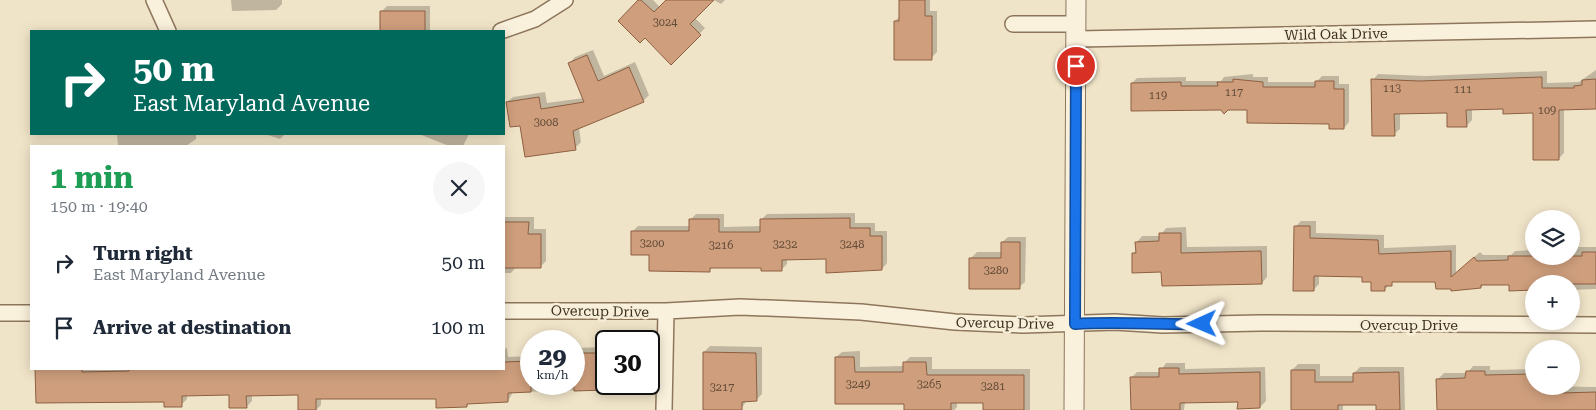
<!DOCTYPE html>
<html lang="en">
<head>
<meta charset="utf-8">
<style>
  body { margin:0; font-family:"Roboto Serif",serif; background:#f6f6f7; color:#1f2937; height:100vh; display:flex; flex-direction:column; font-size:19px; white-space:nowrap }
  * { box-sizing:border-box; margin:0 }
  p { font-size:16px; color:#747a83 }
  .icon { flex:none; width:28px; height:28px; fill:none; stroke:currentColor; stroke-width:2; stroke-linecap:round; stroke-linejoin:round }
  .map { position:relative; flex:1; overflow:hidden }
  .side { position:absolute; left:30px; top:145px; width:475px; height:225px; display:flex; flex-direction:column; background:#fff; border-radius:0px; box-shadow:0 2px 12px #0003 }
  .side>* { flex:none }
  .hud { position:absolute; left:30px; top:30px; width:475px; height:105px; border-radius:0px; box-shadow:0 2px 12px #0003; background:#00695c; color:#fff; overflow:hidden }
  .fabs { position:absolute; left:1525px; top:210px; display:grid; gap:10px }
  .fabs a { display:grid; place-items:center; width:55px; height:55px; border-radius:50%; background:#fff; box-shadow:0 2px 12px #0003; font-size:25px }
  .speed { position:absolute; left:520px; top:330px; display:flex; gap:10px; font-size:25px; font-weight:700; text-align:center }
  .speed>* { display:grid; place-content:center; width:65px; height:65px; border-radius:50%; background:#fff; box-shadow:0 2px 12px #0003; line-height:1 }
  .speed small { font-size:12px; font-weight:400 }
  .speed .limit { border:2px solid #111; border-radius:8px; background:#fff; color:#111 }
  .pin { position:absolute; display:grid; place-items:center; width:42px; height:42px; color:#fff; margin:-21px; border:2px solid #fff; border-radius:50%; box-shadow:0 1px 5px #0007 }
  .me { position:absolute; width:55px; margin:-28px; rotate:269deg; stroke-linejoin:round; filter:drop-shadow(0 0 4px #0008) }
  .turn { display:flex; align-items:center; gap:18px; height:105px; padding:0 20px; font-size:22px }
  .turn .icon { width:65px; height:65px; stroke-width:2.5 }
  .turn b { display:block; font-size:35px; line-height:42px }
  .round { display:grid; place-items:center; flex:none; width:52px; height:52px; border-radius:26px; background:#f6f6f7 }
  .head { display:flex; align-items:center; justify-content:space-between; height:85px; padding:0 20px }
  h1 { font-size:30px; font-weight:700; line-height:38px; color:#1e9e55 }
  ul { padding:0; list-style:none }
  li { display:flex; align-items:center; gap:15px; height:65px; padding:0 20px }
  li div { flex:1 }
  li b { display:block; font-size:19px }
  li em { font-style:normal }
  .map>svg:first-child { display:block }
</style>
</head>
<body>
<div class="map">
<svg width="1596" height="410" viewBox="0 0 1596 410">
  <rect width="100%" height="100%" fill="#f0e4c8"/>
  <path fill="#0003" d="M231 0H282V4L276 10 232 11Z
    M640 0H653L660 7 668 0H712L695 18 705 28 671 63Z
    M714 0H725L721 4Z
    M900 0H930V11H937V52L931 58 895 21 900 16Z
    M387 6H430V30L444 31H381V12Z
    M593 50 604 76 635 62 649 95 643 101 579 128 581 142 575 148 522 124 507 102 513 97 545 92 547 103 584 98 570 63 575 57Z
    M1596 70V108L1564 109V153L1559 158 1534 112 1504 108H1472V120L1466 126 1448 112H1400V129L1394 134 1373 80 1378 74 1426 76 1547 71V83L1579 82Z
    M1253 74V77H1268V82H1316L1322 76H1339V84H1349V122L1344 128 1330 123 1248 109H1222L1132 83 1137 78 1186 77V81H1221L1224 77Z
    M117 134H196V139L186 146H118Z
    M265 134H285L280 139Z
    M419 134H469L463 146H449Z
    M855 213V223H875V231H887V263L882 269 827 258H787V264L781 270 762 266 713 267 709 271 650 254 632 232 638 226H690V220L696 214H724V227L761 226V220L767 214Z
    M504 217H534V229H546V261L540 267 517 266 511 273H504Z
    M1301 221H1316V233L1384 235V248L1456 245V273L1480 252 1483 255H1511L1515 251 1534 250V256H1571V243H1575V247H1596V289L1571 290V284H1484L1481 287 1437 281H1394L1384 290 1363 276 1319 275V284L1313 290 1295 227Z
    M1186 227 1187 247 1267 246V277L1262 283 1163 271 1133 254 1137 250V242L1142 236H1160L1166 228Z
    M1008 237H1026L1025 282 1019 287 971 258 977 252H1002V242Z
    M710 346 762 347V394L756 400H747L741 409 704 410V352Z
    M606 347V384H628L623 389 513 392 508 401 470 402 467 406 437 398H321V405L316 410H299V394H252V401L246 407 230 394 187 395V399L181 405 165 401H37L36 369H504V349L507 348 508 357 531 356V384H574V348Z
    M860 351V367L904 366V363L910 357H932V369H1030V410H984V402H957V407L954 410H905V402L836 403V357L842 352Z
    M1166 363H1185V369L1265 367 1266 401 1260 407 1239 401 1185 402 1184 410H1132L1131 378 1137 372H1160Z
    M1298 364H1320V376H1354V373L1360 367H1404L1405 410H1377V404H1343V410H1292V370Z
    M1473 366H1490V370L1534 369V386L1596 387V410H1438V379L1444 373H1467Z"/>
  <path fill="#cf9f7d" stroke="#8d5f41" d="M638 0H641L654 12 666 0H714L690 24 701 35 671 65 645 38 640 43 618 21Z
    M899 0H925V16H932V60H894V21H899Z
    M380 11H425V31H380Z
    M587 55 598 81 629 67 644 102 573 131 576 150 525 157 520 126 510 127 506 102 539 97 541 109 584 102 568 63Z
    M1542 77V88H1574V86L1582 85V80L1596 79V109L1559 110V160H1533V113L1503 114V109L1466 110 1467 127H1447V113L1394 114 1395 136H1372L1371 79 1419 81Z
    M1233 79 1263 82V87H1315V81H1334V89H1344V129H1329V124L1247 123V110H1228L1224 114 1221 110 1131 111V83L1181 82V86H1218L1217 82H1233Z
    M850 218V228H870V236H882V270L826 273V259L782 260V271H761V268H710V272L649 271V255H631V231H689V219H719V232H760V219Z
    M504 222H529L528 234H541V268H504Z
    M1294 226H1310V238L1378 240 1379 254 1451 251V277L1474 257 1477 261 1508 260V256H1582V252H1596V284H1534V290L1509 291V285H1481V288L1451 291V289H1436L1435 282H1392V286H1385V291H1371V282H1362V277L1314 276V291H1293Z
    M1159 233H1181V253L1261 251 1262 284 1162 286 1161 272 1132 273V253H1136L1135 242 1159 241Z
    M1001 242H1020V289H969V258H1001Z
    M703 352 756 353 757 401 742 402V410H703Z
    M574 353H606V390L574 391Z
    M835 357H854L855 372H903V362H926L927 375H1024V410H983V403H951V410H904V404H835Z
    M531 361V392L508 393V402L467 404V407L436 408V399H316V410H298V395L246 396 247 408H229V395L182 396V407H164V402L36 403 35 369H82V372L129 371V369H504V362Z
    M1159 368H1179V374L1260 372V408L1237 409 1238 402 1180 403V410H1131L1130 377H1159Z
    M1291 370H1315V382H1353V373L1399 372 1400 410H1376V405H1338V410H1291Z
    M1466 371H1485V375L1534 374V386H1561L1562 393 1596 392V410H1437L1436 379 1465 378Z"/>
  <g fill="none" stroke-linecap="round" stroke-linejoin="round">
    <defs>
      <path id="minor" d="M154 0 168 31
        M1013 24H1076
        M501 31 535 19 565 0
        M1077 39 1596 29
        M504 311H666L740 307 793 309 861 312 955 322 1023 325 1115 322 1163 325 1260 323 1596 325
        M0 313H31
        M664 410 666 311"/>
      <path id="tertiary" d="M1074 410 1076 0"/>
    </defs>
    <use href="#minor" stroke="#8d765c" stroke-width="18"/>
    <use href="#tertiary" stroke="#8d765c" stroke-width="21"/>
    <use href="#minor" stroke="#faf1dc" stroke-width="15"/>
    <use href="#tertiary" stroke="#faf1dc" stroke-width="19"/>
  </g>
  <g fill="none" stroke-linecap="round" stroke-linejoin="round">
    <defs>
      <path id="route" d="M1076 66 1075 324C1117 321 1159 325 1202 324"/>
    </defs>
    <use href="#route" stroke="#114b97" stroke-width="12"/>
    <use href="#route" stroke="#1a73e8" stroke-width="9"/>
  </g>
  <g text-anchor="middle" stroke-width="5" stroke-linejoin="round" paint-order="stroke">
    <g font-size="11" fill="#624a37">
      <text x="665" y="26">3024</text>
      <text x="1392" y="92">113</text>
      <text x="1463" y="93">111</text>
      <text x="1234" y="96">117</text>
      <text x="1158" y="99">119</text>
      <text x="1547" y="114">109</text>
      <text x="546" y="126">3008</text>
      <text x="652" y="247">3200</text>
      <text x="785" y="248">3232</text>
      <text x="852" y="248">3248</text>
      <text x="721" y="249">3216</text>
      <text x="996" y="274">3280</text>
      <text x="858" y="388">3249</text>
      <text x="929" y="388">3265</text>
      <text x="993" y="390">3281</text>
      <text x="722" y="391">3217</text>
    </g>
    <g font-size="14" fill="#3d2e20" stroke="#f7eed8">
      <text transform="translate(1336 34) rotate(-1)" y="5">Wild Oak Drive</text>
      <text transform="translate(600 311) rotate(1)" y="5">Overcup Drive</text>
      <text transform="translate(1005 323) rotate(1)" y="5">Overcup Drive</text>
      <text x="1409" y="330">Overcup Drive</text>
    </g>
  </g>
</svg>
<div class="fabs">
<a><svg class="icon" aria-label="layers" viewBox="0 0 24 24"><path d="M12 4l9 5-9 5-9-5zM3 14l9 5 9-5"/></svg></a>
<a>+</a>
<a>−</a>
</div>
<div class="speed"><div>29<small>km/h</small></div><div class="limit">30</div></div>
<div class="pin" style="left:1076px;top:66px;background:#d93025"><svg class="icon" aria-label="arrive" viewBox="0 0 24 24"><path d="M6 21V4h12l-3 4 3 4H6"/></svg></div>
<svg class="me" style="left:1202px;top:324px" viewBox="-20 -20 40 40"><path d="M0-17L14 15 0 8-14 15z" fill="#1a73e8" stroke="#fff" stroke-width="4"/></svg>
<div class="hud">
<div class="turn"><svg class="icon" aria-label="right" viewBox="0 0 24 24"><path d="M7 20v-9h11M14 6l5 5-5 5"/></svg><div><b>50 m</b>East Maryland Avenue</div></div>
</div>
<section class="side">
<div class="head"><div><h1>1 min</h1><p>150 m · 19:40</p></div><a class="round"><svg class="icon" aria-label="close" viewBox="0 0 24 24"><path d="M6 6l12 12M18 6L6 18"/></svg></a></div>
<ul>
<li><svg class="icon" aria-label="right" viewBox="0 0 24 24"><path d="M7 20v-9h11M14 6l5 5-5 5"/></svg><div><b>Turn right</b><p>East Maryland Avenue</p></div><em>50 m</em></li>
<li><svg class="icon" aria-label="arrive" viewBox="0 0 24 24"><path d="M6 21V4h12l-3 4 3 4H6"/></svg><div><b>Arrive at destination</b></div><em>100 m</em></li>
</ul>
</section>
</div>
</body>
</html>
